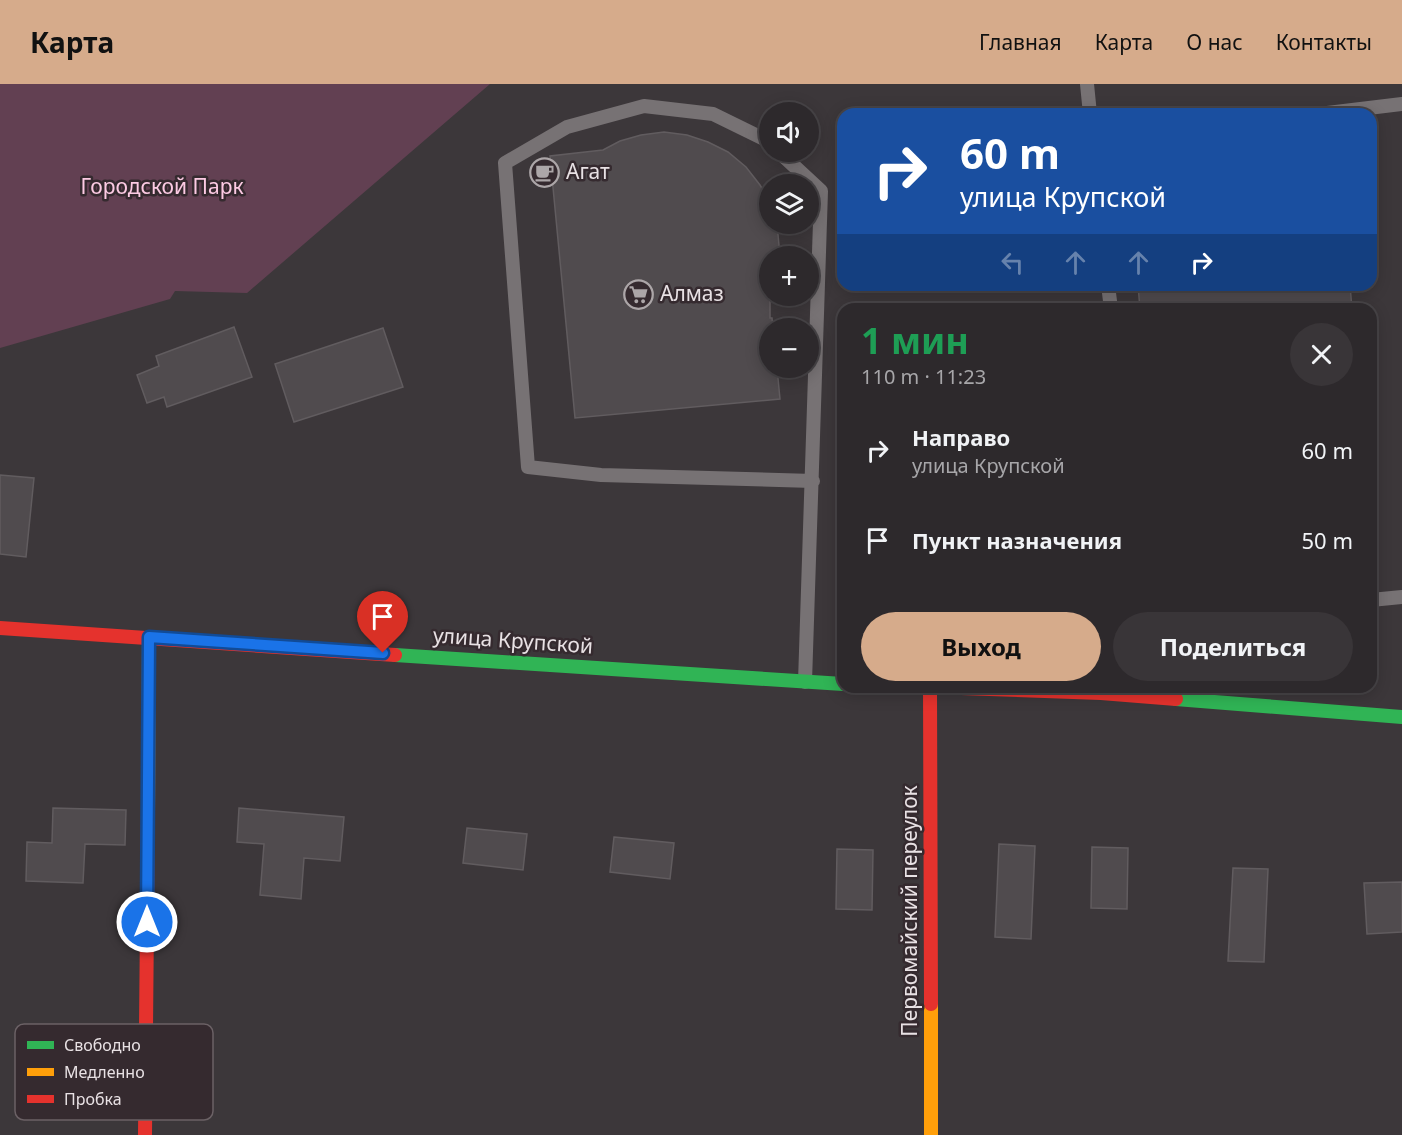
<!DOCTYPE html>
<html lang="ru">
<head>
<meta charset="utf-8">
<style>
  body { margin:0; font-family:"Noto Sans",sans-serif; background:#393538; color:#f1f3f6; height:100vh; display:flex; flex-direction:column; font-size:22px; white-space:nowrap }
  * { box-sizing:border-box; margin:0 }
  p { font-size:20px; color:#a7a6a9 }
  .icon { flex:none; width:33px; height:33px; fill:none; stroke:currentColor; stroke-width:2; stroke-linecap:round; stroke-linejoin:round }
  .map { position:relative; flex:1; overflow:hidden }
  .sheet { position:absolute; left:837px; top:219px; width:540px; height:390px; display:flex; flex-direction:column; background:#2d292c; border-radius:18px; box-shadow:0 3px 15px #0003,0 0 0 2px #484548 }
  .sheet>* { flex:none }
  .top-card { position:absolute; left:837px; top:24px; width:540px; height:183px; border-radius:18px; box-shadow:0 3px 15px #0003,0 0 0 2px #484548; background:#1a4fa0; color:#fff; overflow:hidden }
  .buttons { position:absolute; left:759px; top:18px; display:grid; gap:12px }
  .buttons a { display:grid; place-items:center; width:60px; height:60px; border-radius:50%; background:#2d292c; box-shadow:0 3px 15px #0003,0 0 0 2px #484548; font-size:30px }
  .pin { position:absolute; display:grid; place-items:center; width:51px; height:51px; color:#fff; margin:-62px -26px; border-radius:50% 50% 50% 0; rotate:-45deg; box-shadow:0 0 6px #0007 }
  .pin .icon { rotate:45deg }
  .me { position:absolute; width:66px; margin:-33px; rotate:0deg; stroke-linejoin:round; filter:drop-shadow(0 0 4px #0008) }
  .turn { display:flex; align-items:center; gap:21px; height:126px; padding:0 24px; font-size:27px }
  .turn .icon { width:78px; height:78px; stroke-width:2.5 }
  .turn b { display:block; font-size:42px; line-height:51px }
  .lanes { display:flex; align-items:center; height:57px; padding:0 24px; background:#0003; justify-content:center; gap:30px; direction:ltr }
  .lanes .off { opacity:.35 }
  .round { display:grid; place-items:center; flex:none; width:63px; height:63px; border-radius:32px; background:#393538 }
  .summary { display:flex; align-items:center; justify-content:space-between; height:102px; padding:0 24px }
  h1 { font-size:36px; font-weight:700; line-height:45px; color:#1e9e55 }
  .button { display:flex; gap:12px; margin-top:auto; padding:12px 24px }
  .button a { flex:1; height:69px; border-radius:36px; background:#d6ab8b; color:#111; font-size:24px; font-weight:700; line-height:69px; text-align:center }
  .button a+a { background:#393538; color:#f1f3f6 }
  ul { padding:0; list-style:none }
  li { display:flex; align-items:center; gap:18px; height:90px; padding:0 24px }
  li div { flex:1 }
  li b { display:block; font-size:22px }
  li em { font-style:normal }
  header { display:flex; align-items:center; gap:36px; box-sizing:border-box; height:84px; padding:0 30px; background:#d6ab8b; color:#111 }
  header strong { font-size:28px }
  nav { display:flex; gap:33px; margin-inline-start:auto; font-size:21px }
  .map>svg:first-child { display:block }
</style>
</head>
<body>
<header>
<strong>Карта</strong>
<nav><a>Главная</a><a>Карта</a><a>О нас</a><a>Контакты</a></nav>
</header>
<div class="map">
<svg width="1402" height="1051" viewBox="0 0 1402 1051">
  <rect width="100%" height="100%" fill="#3c373a"/>
  <path fill="#624052" d="M0 0H490L247 209 175 207 170 215 0 264Z"/>
  <path fill="#504b4e" stroke="#615c5f" stroke-width="1.5" d="M664 48 687 51 708 58 728 68 746 83 760 101 770 118V140H777L780 172H770V234H772L773 244H770V284H777L780 315 575 334 550 72 603 66 620 57 641 51Z
    M1138 201H1350L1352 225H1140Z
    M234 243 252 293 167 323 164 313 147 319 137 291 159 282 156 272Z
    M383 244 403 303 294 338 275 280Z
    M0 391 34 394 26 473 0 470Z
    M53 724 126 726 125 761 85 760 83 799 26 797 27 758 52 759Z
    M239 724 344 733 340 777 304 774 301 815 260 811 264 760 237 758Z
    M467 744 527 750 523 786 463 779Z
    M614 753 674 759 670 795 610 788Z
    M999 760 1035 762 1031 855 995 853Z
    M1092 763 1128 764 1127 825 1091 824Z
    M837 765 873 766 872 826 836 825Z
    M1233 784 1268 785 1264 878 1228 877Z
    M1402 798V848L1367 850 1364 799Z"/>
  <g fill="none" stroke-linecap="round" stroke-linejoin="round">
    <path stroke="#777274" stroke-width="14" d="M1087 0 1090 30
      M1319 30 1402 20
      M770 58 713 30 644 22 567 43 505 79 528 383 601 391 813 397
      M779 68 821 107 805 598
      M1108 201 1111 225
      M1371 516 1402 513"/>
    <path stroke="#30b455" stroke-width="14" d="M395 571 843 600
      M1176 615 1402 633"/>
    <path stroke="#ff9f0a" stroke-width="14" d="M148 731 149 553
      M931 920V1051"/>
    <path stroke="#e5322d" stroke-width="14" d="M0 544 395 571
      M930 603 931 920
      M933 603 1101 609 1176 615
      M145 1051 148 731"/>
  </g>
  <g fill="none" stroke-linecap="round" stroke-linejoin="round">
    <defs>
      <path id="route" d="M147 838 149 553 383 569"/>
    </defs>
    <use href="#route" stroke="#114b97" stroke-width="15"/>
    <use href="#route" stroke="#1a73e8" stroke-width="10"/>
  </g>
  <defs>
    <symbol id="cafe-ring" viewBox="-11 -11 22 22"><circle r="9.5" fill="#352a2f" stroke="#aca6a8" stroke-width="1.5"/><path d="M-5.5-4.5H6V0H3Q3 3.5 0 3.5H-2.5Q-5.5 3.5-5.5 0ZM3-3.2v2h1.7v-2ZM-6 4.5H4V6H-6Z" fill="#aca6a8"/></symbol>
    <symbol id="supermarket-ring" viewBox="-11 -11 22 22"><circle r="9.5" fill="#352a2f" stroke="#aca6a8" stroke-width="1.5"/><path d="M-6-5.5h2.5l.6 2H6L4.5 2H-2.5L-4.4-4H-6ZM-1.5 3.2a1.3 1.3 0 1 0 .1 0ZM3 3.2a1.3 1.3 0 1 0 .1 0Z" fill="#aca6a8"/></symbol>
  </defs>
  <g fill-rule="evenodd">
    <use href="#cafe-ring" x="528" y="72" width="33" height="33"/>
    <use href="#supermarket-ring" x="622" y="194" width="33" height="33"/>
  </g>
  <g text-anchor="middle" stroke-width="5" stroke-linejoin="round" paint-order="stroke">
    <g font-size="21" fill="#e8e1e4" stroke="#352a2f" text-anchor="start">
      <text x="566" y="95">Агат</text>
      <text x="660" y="217">Алмаз</text>
    </g>
    <g font-size="21" fill="#fccae3" stroke="#352a2f">
      <text x="162" y="110">Городской Парк</text>
    </g>
    <g font-size="21" fill="#e8e1e4" stroke="#352a2f">
      <text transform="translate(513 557) rotate(4)" y="7">улица Крупской</text>
      <text transform="translate(910 827) rotate(-90)" y="7">Первомайский переулок</text>
    </g>
  </g>
  <rect x="15" y="940" width="198" height="96" rx="9" fill="#352a2f" stroke="#6b6165" stroke-width="1.5"/>
  <rect x="27" y="957" width="27" height="8" fill="#30b455"/>
  <rect x="27" y="984" width="27" height="8" fill="#ff9f0a"/>
  <rect x="27" y="1011" width="27" height="8" fill="#e5322d"/>
  <g font-size="16" fill="#e8e1e4">
    <text x="64" y="967">Свободно</text>
    <text x="64" y="994">Медленно</text>
    <text x="64" y="1021">Пробка</text>
  </g>
</svg>
<div class="buttons">
<a><svg class="icon" aria-label="sound" viewBox="0 0 24 24"><path d="M4 9h4l5-4v14l-5-4H4zM17 9q2 3 0 6"/></svg></a>
<a><svg class="icon" aria-label="layers" viewBox="0 0 24 24"><path d="M12 4l9 5-9 5-9-5zM3 14l9 5 9-5"/></svg></a>
<a>+</a>
<a>−</a>
</div>
<div class="pin" style="left:383px;top:569px;background:#d93025"><svg class="icon" aria-label="arrive" viewBox="0 0 24 24"><path d="M6 21V4h12l-3 4 3 4H6"/></svg></div>
<svg class="me" style="left:147px;top:838px" viewBox="-20 -20 40 40"><circle r="17" fill="#1a73e8" stroke="#fff" stroke-width="3"/><path d="M0-11L8 9 0 5-8 9z" fill="#fff"/></svg>
<div class="top-card">
<div class="turn"><svg class="icon" aria-label="right" viewBox="0 0 24 24"><path d="M7 20v-9h11M14 6l5 5-5 5"/></svg><div><b>60 m</b>улица Крупской</div></div>
<div class="lanes"><svg class="icon off" aria-label="left" viewBox="0 0 24 24"><path d="M17 20v-9H6M10 6l-5 5 5 5"/></svg><svg class="icon off" aria-label="ahead" viewBox="0 0 24 24"><path d="M12 20V5M6 11l6-6 6 6"/></svg><svg class="icon off" aria-label="ahead" viewBox="0 0 24 24"><path d="M12 20V5M6 11l6-6 6 6"/></svg><svg class="icon" aria-label="right" viewBox="0 0 24 24"><path d="M7 20v-9h11M14 6l5 5-5 5"/></svg></div>
</div>
<section class="sheet">
<div class="summary"><div><h1>1 мин</h1><p>110 m · 11:23</p></div><a class="round"><svg class="icon" aria-label="close" viewBox="0 0 24 24"><path d="M6 6l12 12M18 6L6 18"/></svg></a></div>
<ul>
<li><svg class="icon" aria-label="right" viewBox="0 0 24 24"><path d="M7 20v-9h11M14 6l5 5-5 5"/></svg><div><b>Направо</b><p>улица Крупской</p></div><em>60 m</em></li>
<li><svg class="icon" aria-label="arrive" viewBox="0 0 24 24"><path d="M6 21V4h12l-3 4 3 4H6"/></svg><div><b>Пункт назначения</b></div><em>50 m</em></li>
</ul>
<div class="button"><a>Выход</a><a>Поделиться</a></div>
</section>
</div>
</body>
</html>
